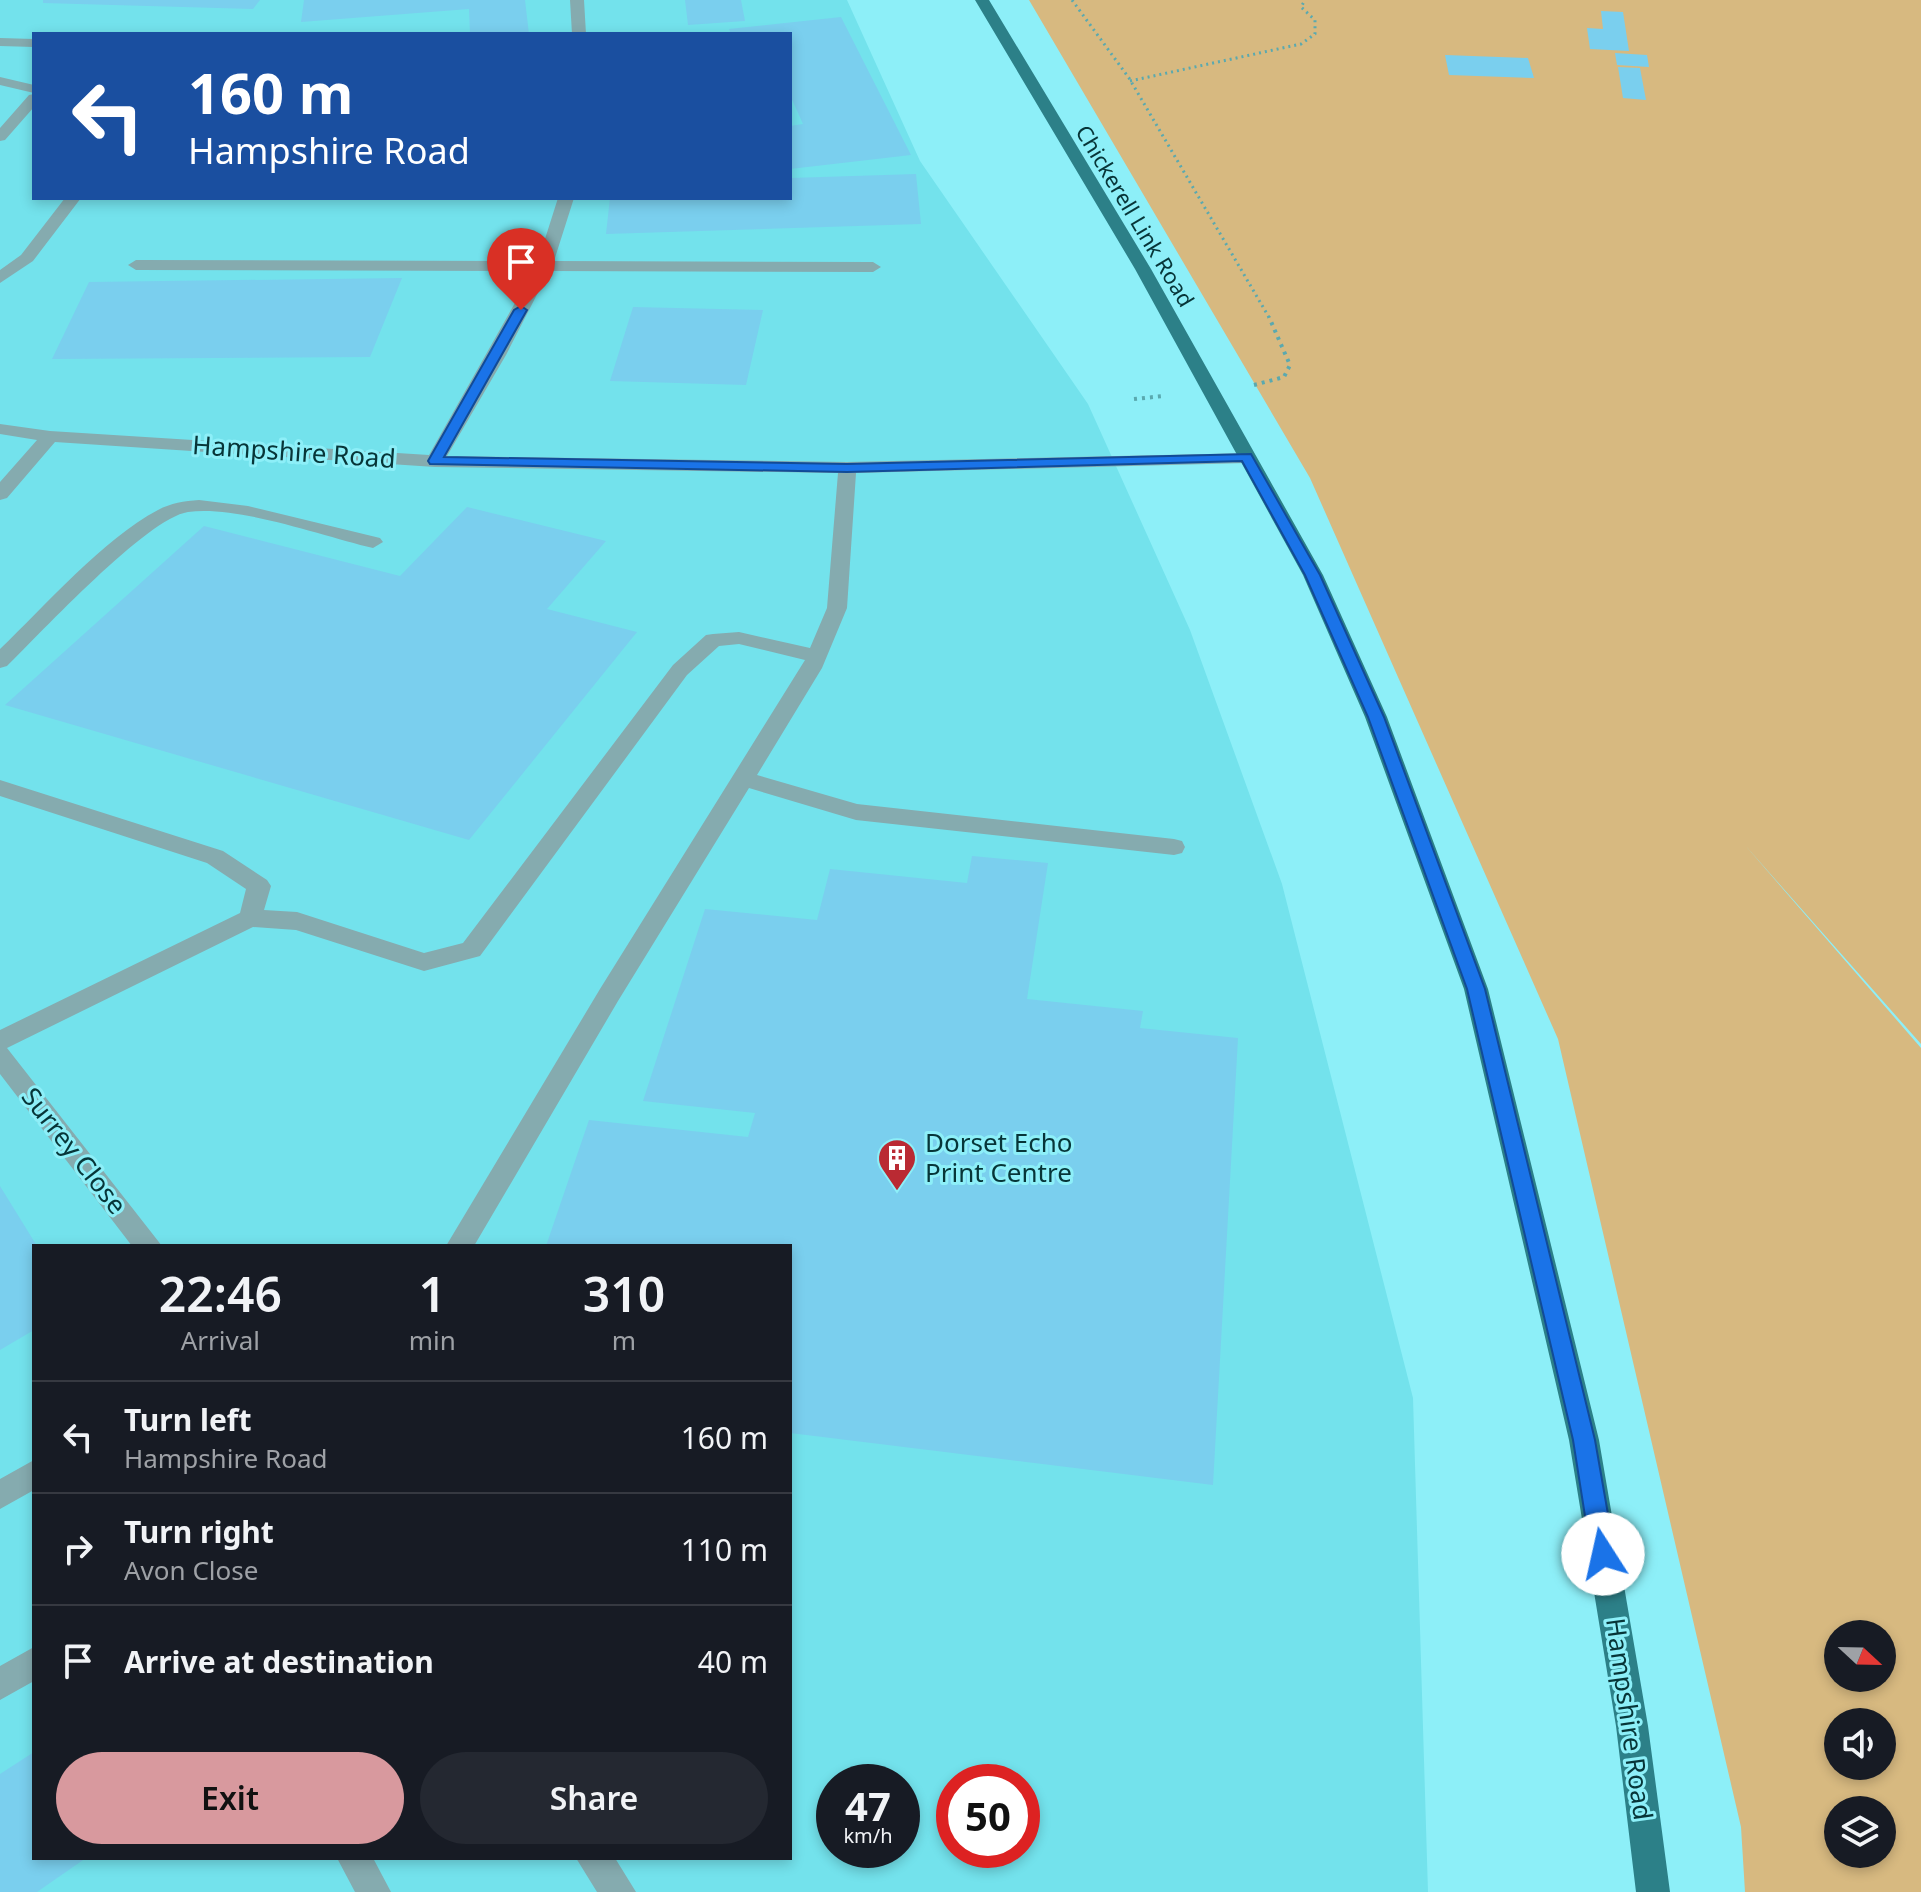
<!DOCTYPE html>
<html lang="en">
<head>
<meta charset="utf-8">
<style>
  body { margin:0; font-family:"Noto Sans",sans-serif; background:#242831; color:#f1f3f6; height:100vh; display:flex; flex-direction:column; font-size:30px; white-space:nowrap }
  * { box-sizing:border-box; margin:0 }
  p { font-size:26px; color:#9ea1a6 }
  .icon { flex:none; width:44px; height:44px; fill:none; stroke:currentColor; stroke-width:2; stroke-linecap:round; stroke-linejoin:round }
  .map { position:relative; flex:1; overflow:hidden }
  .sheet { position:absolute; left:32px; top:1244px; width:760px; height:616px; display:flex; flex-direction:column; background:#171b24; border-radius:0px; box-shadow:0 4px 12px #0003 }
  .sheet>* { flex:none }
  .banner { position:absolute; left:32px; top:32px; width:760px; height:168px; border-radius:0px; box-shadow:0 4px 12px #0003; background:#1a4fa0; color:#fff; overflow:hidden }
  .needle { width:52px; rotate:112deg }
  .tools { position:absolute; left:1824px; top:1620px; display:grid; gap:16px }
  .tools a { display:grid; place-items:center; width:72px; height:72px; border-radius:50%; background:#171b24; box-shadow:0 4px 12px #0003; font-size:40px }
  .speed { position:absolute; left:816px; top:1764px; display:flex; gap:16px; font-size:40px; font-weight:700; text-align:center }
  .speed>* { display:grid; place-content:center; width:104px; height:104px; border-radius:50%; background:#171b24; box-shadow:0 4px 12px #0003; line-height:1 }
  .speed small { font-size:20px; font-weight:400 }
  .speed .limit { border:12px solid #d22; background:#fff; color:#111 }
  .pin { position:absolute; display:grid; place-items:center; width:68px; height:68px; color:#fff; margin:-82px -34px; border-radius:50% 50% 50% 0; rotate:-45deg; box-shadow:0 0 8px #0007 }
  .pin .icon { rotate:45deg }
  .me { position:absolute; width:88px; margin:-44px; rotate:350deg; stroke-linejoin:round; filter:drop-shadow(0 0 6px #0008) }
  .turn { display:flex; align-items:center; gap:28px; height:168px; padding:0 24px; font-size:36px }
  .turn .icon { width:104px; height:104px; stroke-width:2.5 }
  .turn b { display:block; font-size:56px; line-height:68px }
  .eta { display:flex; justify-content:space-evenly; align-items:center; height:136px; text-align:center }
  .eta b { font-size:48px; font-weight:600; line-height:56px }
  .cta { display:flex; gap:16px; margin-top:auto; padding:16px 24px }
  .cta a { flex:1; height:92px; border-radius:48px; background:#d8999e; color:#111; font-size:32px; font-weight:600; line-height:92px; text-align:center }
  .cta a+a { background:#242831; color:#f1f3f6 }
  ul { padding:0; list-style:none }
  li { display:flex; align-items:center; gap:24px; height:112px; padding:0 24px; border-top:2px solid #363941 }
  li div { flex:1 }
  li b { display:block; font-size:30px }
  li em { font-style:normal }
  .map>svg:first-child { display:block }
</style>
</head>
<body>
<div class="map">
<svg width="1921" height="1892" viewBox="0 0 1921 1892">
  <rect width="100%" height="100%" fill="#8deff8"/>
  <path fill="#73e2ec" fill-rule="evenodd" d="M0 0H847L920 161 1088 404 1190 630 1282 884 1413 1398 1428 1892H0ZM34 34H790V198H34ZM34 1246H790V1858H34ZM834 1782H902V1850H834ZM954 1782H1022V1850H954Z"/>
  <path fill="#d7b980" fill-rule="evenodd" d="M1029 0H1921V1044L1744 844 1921 1048V1892H1745L1741 1827 1558 1039 1310 478ZM1838 1634H1882V1678H1838ZM1838 1722H1882V1766H1838ZM1838 1810H1882V1854H1838Z"/>
  <path fill="#7acfee" d="M43 0H260L253 9 43 3Z
    M304 0H525L529 34H470L469 9 301 22Z
    M685 0H741L745 21 688 25Z
    M1601 11 1623 12 1629 51 1590 49 1587 28 1603 29Z
    M841 17 911 155 790 169V126L803 124 790 95V34H731L729 29Z
    M1615 53 1647 55 1649 67 1617 65Z
    M1445 55 1528 58 1534 78 1449 75Z
    M1618 67 1640 68 1646 100 1623 98Z
    M916 174 921 224 606 234 610 198H790V178Z
    M402 278 370 357 52 359 89 282Z
    M633 307 763 310 746 385 610 381Z
    M467 507 606 541 547 609 637 632 469 840 5 705 204 526 400 576Z
    M972 856 1048 863 1027 999 1143 1011 1140 1028 1238 1038 1213 1485 790 1433V1246H546L589 1120 748 1137 755 1113 643 1101 705 909 817 920 830 869 967 883Z
    M0 1186 37 1246H34V1330L0 1350Z
    M34 1752V1858H86L37 1892H0V1774Z"/>
  <g fill="none" stroke-linecap="round" stroke-linejoin="round">
    <path stroke="#5aa9af" stroke-width="3" stroke-dasharray="2 4" stroke-linecap="butt" d="M1072 0 1129 78 1270 319
      M1130 81 1301 44 1315 34V20L1301 7 1305 0"/>
    <path stroke="#5aa9af" stroke-width="4" stroke-dasharray="3 5" stroke-linecap="butt" d="M1254 385 1284 377 1290 365 1269 317
      M1134 399 1164 396"/>
    <path fill="#85abaf" fill-rule="evenodd" d="M570 0H584L586 34H572Z
      M0 38 34 39V47L0 46Z
      M0 77 34 85V93L0 85Z
      M34 94V107L5 140 0 141V128L29 95Z
      M65 198H81L33 261 0 283V270L21 255Z
      M558 198H574L554 261 873 262 881 267 873 272 549 271 506 355 447 456 847 462 1253 453 1255 457 1253 461 1246 463 856 473 847 608 822 668 757 775 857 804 1174 839 1182 841 1185 847 1182 853 1174 855 856 820 749 788 618 1001 474 1246H446L600 989 805 660 739 644 719 646 687 675 480 956 424 971 296 930 253 927 7 1048 162 1246H132L0 1074V1030L240 913 246 889 207 863 0 796V780L223 851 267 880 271 886 264 910 297 912 424 953 463 943 673 665 706 635 713 634 739 632 810 648 827 608 838 473 435 467 55 442 7 498 0 500V482L37 440 0 434V424L50 431 429 455 533 271 136 270 128 265 136 260 538 261Z
      M199 500 248 506 380 538 383 542 373 548C322 536 238 505 188 512 147 518 41 633 7 666L0 668V649C45 606 103 539 158 510 171 503 184 501 199 500Z
      M34 1460V1490L0 1509V1479Z
      M34 1647V1681L0 1700V1666Z
      M337 1858H373L391 1892H355Z
      M576 1858H615L636 1892H597Z"/>
    <path fill="#2c8088" fill-rule="evenodd" d="M975 0H989L1151 269 1323 575 1387 717 1488 989 1599 1440 1648 1726 1670 1892H1636L1616 1726 1569 1440 1464 989 1365 717 1303 575 1135 269Z"/>
  </g>
  <path fill="#1a73e8" stroke="#114b97" stroke-width="2" d="M521 306 527 310 444 457 847 464 1251 454 1320 575 1384 717 1485 989 1595 1440 1615 1554 1611 1562 1603 1565 1595 1562 1591 1554 1573 1440 1467 989 1368 717 1305 575 1242 461 847 472 430 464 428 461 514 310Z"/>
  <defs>
    <symbol id="building-pin" viewBox="-11 -11 22 30"><path d="M0 17L-7.5 6A9.5 9.5 0 1 1 7.5 6Z" fill="#ba2a33" stroke="#8deff8"/><path d="M-4-6H4V6H1V3H-1V6H-4ZM-2.5-4.3h1.7v1.8h-1.7ZM.8-4.3h1.7v1.8H.8ZM-2.5-1h1.7V.8h-1.7ZM.8-1h1.7V.8H.8Z" fill="#fff"/></symbol>
  </defs>
  <g fill-rule="evenodd">
    <use href="#building-pin" x="875" y="1136" width="44" height="60"/>
  </g>
  <g text-anchor="middle" stroke-width="6" stroke-linejoin="round" paint-order="stroke">
    <g font-size="22" fill="#073538" stroke="#8deff8">
      <text transform="translate(1135 216) rotate(59)" y="8">Chickerell Link Road</text>
    </g>
    <g font-size="26" fill="#073538" stroke="#8deff8">
      <text transform="translate(294 452) rotate(4)" y="9">Hampshire Road</text>
      <text transform="translate(74 1151) rotate(52)" y="9">Surrey Close</text>
      <text transform="translate(1629 1719) rotate(82)" y="9">Hampshire Road</text>
    </g>
    <g font-size="26" fill="#073538" stroke="#8deff8" text-anchor="start">
      <text x="925" y="1152">Dorset Echo<tspan x="925" dy="30">Print Centre</tspan></text>
    </g>
  </g>
</svg>
<div class="tools">
<a><svg class="needle" viewBox="-14 -14 28 28"><path d="M0-13l5 13h-10z" fill="#e53935"/><path d="M0 13l5-13h-10z" fill="#9ea1a6"/></svg></a>
<a><svg class="icon" aria-label="sound" viewBox="0 0 24 24"><path d="M4 9h4l5-4v14l-5-4H4zM17 9q2 3 0 6"/></svg></a>
<a><svg class="icon" aria-label="layers" viewBox="0 0 24 24"><path d="M12 4l9 5-9 5-9-5zM3 14l9 5 9-5"/></svg></a>
</div>
<div class="speed"><div>47<small>km/h</small></div><div class="limit">50</div></div>
<div class="pin" style="left:521px;top:310px;background:#d93025"><svg class="icon" aria-label="arrive" viewBox="0 0 24 24"><path d="M6 21V4h12l-3 4 3 4H6"/></svg></div>
<svg class="me" style="left:1603px;top:1554px" viewBox="-20 -20 40 40"><circle r="19" fill="#fff"/><path d="M0-13L10 11 0 6-10 11z" fill="#1a73e8"/></svg>
<div class="banner">
<div class="turn"><svg class="icon" aria-label="left" viewBox="0 0 24 24"><path d="M17 20v-9H6M10 6l-5 5 5 5"/></svg><div><b>160 m</b>Hampshire Road</div></div>
</div>
<section class="sheet">
<div class="eta">
<div><b>22:46</b><p>Arrival</p></div>
<div><b>1</b><p>min</p></div>
<div><b>310</b><p>m</p></div>
</div>
<ul>
<li><svg class="icon" aria-label="left" viewBox="0 0 24 24"><path d="M17 20v-9H6M10 6l-5 5 5 5"/></svg><div><b>Turn left</b><p>Hampshire Road</p></div><em>160 m</em></li>
<li><svg class="icon" aria-label="right" viewBox="0 0 24 24"><path d="M7 20v-9h11M14 6l5 5-5 5"/></svg><div><b>Turn right</b><p>Avon Close</p></div><em>110 m</em></li>
<li><svg class="icon" aria-label="arrive" viewBox="0 0 24 24"><path d="M6 21V4h12l-3 4 3 4H6"/></svg><div><b>Arrive at destination</b></div><em>40 m</em></li>
</ul>
<div class="cta"><a>Exit</a><a>Share</a></div>
</section>
</div>
</body>
</html>
